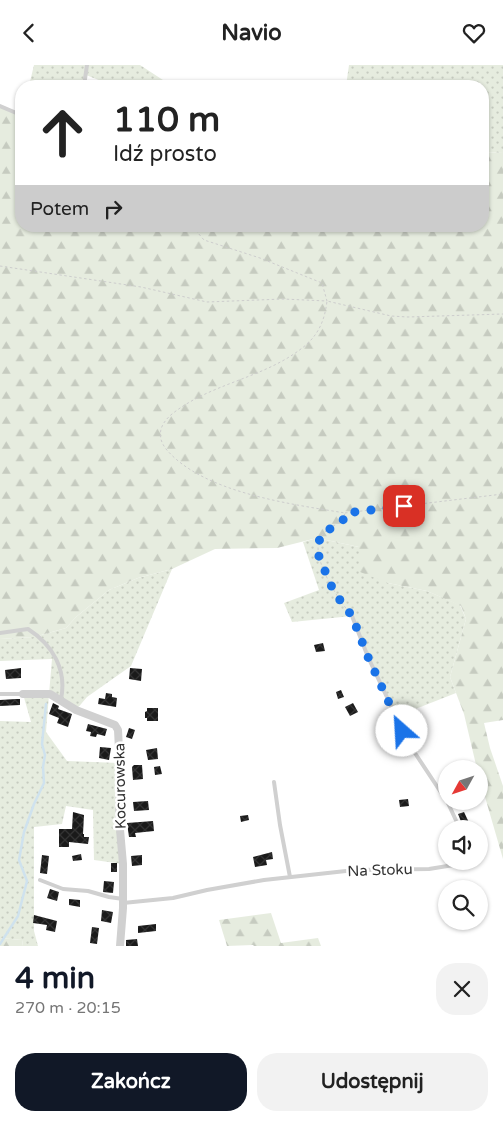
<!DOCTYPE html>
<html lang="pl">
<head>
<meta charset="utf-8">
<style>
  body { margin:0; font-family:"Varela Round",sans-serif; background:#f2f2f2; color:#222; height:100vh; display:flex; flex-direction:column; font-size:19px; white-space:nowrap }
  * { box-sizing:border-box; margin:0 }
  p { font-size:16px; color:#767676 }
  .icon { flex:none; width:28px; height:28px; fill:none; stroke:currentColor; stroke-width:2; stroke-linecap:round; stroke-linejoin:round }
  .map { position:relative; height:881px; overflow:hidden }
  .sheet { display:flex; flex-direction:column; background:#fff; flex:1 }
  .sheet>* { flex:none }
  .guide { position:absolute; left:15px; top:15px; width:474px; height:152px; border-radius:20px; box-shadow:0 1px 4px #0004; background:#fff; color:#222; overflow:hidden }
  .needle { width:32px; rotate:230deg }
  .tools { position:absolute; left:438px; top:695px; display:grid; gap:10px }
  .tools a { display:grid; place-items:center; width:50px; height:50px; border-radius:50%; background:#fff; box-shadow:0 1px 4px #0004; font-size:25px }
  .pin { position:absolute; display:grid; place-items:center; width:42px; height:42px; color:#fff; margin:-21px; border-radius:10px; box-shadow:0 2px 8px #0006 }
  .me { position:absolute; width:55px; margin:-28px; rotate:334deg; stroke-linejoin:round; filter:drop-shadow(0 0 4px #0008) }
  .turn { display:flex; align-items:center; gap:18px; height:105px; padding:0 15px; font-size:22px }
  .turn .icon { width:65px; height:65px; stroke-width:2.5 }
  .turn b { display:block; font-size:35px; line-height:42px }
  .then { display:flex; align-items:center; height:48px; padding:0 15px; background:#0003; gap:10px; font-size:19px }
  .round { display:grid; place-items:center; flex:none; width:52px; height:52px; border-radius:20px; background:#f2f2f2 }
  .headline { display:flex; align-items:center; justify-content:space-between; height:85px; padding:0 15px }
  h1 { font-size:30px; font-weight:700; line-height:38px; color:#111827 }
  .action { display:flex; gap:10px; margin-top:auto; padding:10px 15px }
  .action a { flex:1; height:58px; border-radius:20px; background:#111827; color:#fff; font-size:20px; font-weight:700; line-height:58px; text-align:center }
  .action a+a { background:#f2f2f2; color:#222 }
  header { display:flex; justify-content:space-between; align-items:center; height:65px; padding:0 15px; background:#fff; font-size:22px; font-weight:700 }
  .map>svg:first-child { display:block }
</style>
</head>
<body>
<header><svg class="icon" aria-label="back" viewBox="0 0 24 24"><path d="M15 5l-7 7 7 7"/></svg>Navio<svg class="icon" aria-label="heart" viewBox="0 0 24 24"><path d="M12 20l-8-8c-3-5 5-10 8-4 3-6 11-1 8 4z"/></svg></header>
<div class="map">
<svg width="503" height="881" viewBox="0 0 503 881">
  <defs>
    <pattern id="grass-dots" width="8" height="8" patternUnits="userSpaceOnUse" patternTransform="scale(1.25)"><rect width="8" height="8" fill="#e6ecdf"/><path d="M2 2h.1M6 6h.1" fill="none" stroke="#c6cbc0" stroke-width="1.8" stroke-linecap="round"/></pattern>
    <pattern id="forest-firs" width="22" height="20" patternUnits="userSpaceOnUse" patternTransform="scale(1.25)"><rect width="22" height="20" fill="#e6ecdf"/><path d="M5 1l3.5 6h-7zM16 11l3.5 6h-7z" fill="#c6cbc0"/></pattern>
    <pattern id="building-cross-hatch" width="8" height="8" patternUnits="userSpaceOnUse" patternTransform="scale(1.25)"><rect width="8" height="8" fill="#1a1a1a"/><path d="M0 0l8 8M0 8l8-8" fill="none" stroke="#333"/></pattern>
  </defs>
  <rect width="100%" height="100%" fill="#fff"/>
  <path fill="url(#grass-dots)" d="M34 0H140L166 17 165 21H114L86 10 84 21H29Z
    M349 0H503V88L483 87 482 21H346Z
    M317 473 359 482 388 518 427 526 460 540 466 554 450 612 456 628 395 652 352 551 292 557 284 538 319 525 303 477Z
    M172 504 131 601 87 632 76 645 49 630 46 667 67 696 119 698 123 799 94 795 93 745 66 741 62 759 34 762V866L38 881H23L22 875 0 873V656L31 657 23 629H49L52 594 0 596V574L34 572 66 563 76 552 109 525 138 513Z"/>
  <path fill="url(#forest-firs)" d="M0 41 21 50V161H482L483 87 503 88V655L484 658 490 683 503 721V794L483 725 479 704H477L464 649 450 612 466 554 461 541 427 526 388 518 360 507 359 482 317 473 277 483 215 484 172 504 138 513 109 525 76 552 66 563 34 572 0 574Z
    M271 848 281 878 318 873 321 881H254L253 880 227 881 219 855Z
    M0 873 22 875 23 881H0Z"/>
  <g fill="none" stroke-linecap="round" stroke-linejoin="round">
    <path stroke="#cfe2ee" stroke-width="2.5" d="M0 879 18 851 27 816 19 795 24 767 34 739 44 718 43 702 45 690 42 679 46 639"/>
  </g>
  <path fill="url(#building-cross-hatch)" d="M323 578 325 586 316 587 314 580Z
    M21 603V613L6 614 5 605Z
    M130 603 142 604 141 616 129 614Z
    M341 625 344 632 338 634 336 627Z
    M106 628 112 629V632L117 633 116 642 98 639 99 633 105 634Z
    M16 634H20V640L0 641V635Z
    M53 638 59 641 58 644 72 649 68 662 57 658 59 653 49 649Z
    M353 638 358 647 350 651 345 642Z
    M147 643H158V656H147V653H145V647L147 646Z
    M88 659 107 664 105 671 97 669 96 672 90 671 91 667 86 666Z
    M129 663 135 665 132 674 126 672Z
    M100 682 111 683 109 695 99 693Z
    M157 683 158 694 148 695 146 685Z
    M134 700H142L143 714 133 715 132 702Z
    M160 701 162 709 155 710 154 702Z
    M408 734 409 741 400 742 399 735Z
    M148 736 149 745 134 746 133 737Z
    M73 747 84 750 83 769H84V772H89L88 779 69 777V782H59V764H72Z
    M464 747 472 764H464L458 749Z
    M248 750 249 755 241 757 240 751Z
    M153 756 154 766 135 768 136 772H129L127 758Z
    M272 787 273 794 266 795 267 800 255 802 253 792Z
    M81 789 82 795 73 796 72 791Z
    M42 790 49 791 47 809 40 808Z
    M142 790V800L132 801 131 791Z
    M111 798H117V807H111Z
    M104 816 114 817 113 828 103 827Z
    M50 824 59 827 57 836 47 833Z
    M69 834 80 835V842L69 840Z
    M102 845 113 847 111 858 101 856Z
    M34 850 57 856 55 867 46 865 47 860 33 858Z
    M156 859V866L138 868V861Z
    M92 862 99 863 97 879 90 878Z
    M137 874 138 881H126V875Z"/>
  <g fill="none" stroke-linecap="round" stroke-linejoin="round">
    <path stroke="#cdcdcd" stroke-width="1" stroke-dasharray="2.5 2.5" stroke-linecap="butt" d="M0 201 141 222 207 237 283 234 327 236 322 218 260 193 204 175 192 161
      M345 448 503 429
      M349 547C337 533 306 485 323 469 331 460 341 460 345 448 291 439 203 428 166 384 156 371 160 359 172 349 212 317 268 313 307 279 320 267 325 253 327 236L391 251 408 252 503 249"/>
    <path stroke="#d0d0d0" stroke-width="4" d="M84 21 87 0
      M0 41 21 50
      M352 551 368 592 409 679 446 735
      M0 568 28 564C53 580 67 605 61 634
      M0 629H23
      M274 717 280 760 290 812
      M447 736 460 764
      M40 815 63 824 88 826 109 832 123 834
      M123 838 173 833 207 825 264 815 355 805 429 804 466 798 469 796"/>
    <path stroke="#d0d0d0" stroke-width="8" d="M23 629H50L76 645 115 660 118 665 120 704 119 753 123 799V843L120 881"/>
  </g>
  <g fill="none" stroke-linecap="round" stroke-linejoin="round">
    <path stroke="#1a73e8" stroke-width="9" stroke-dasharray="0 16.2" d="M402 666 368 592 352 551 334 527 319 492 318 480 321 470 343 455 346 448 404 441"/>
  </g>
  <g text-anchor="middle" stroke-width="5" stroke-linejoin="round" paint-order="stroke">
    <g font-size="15" fill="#333" stroke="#fff">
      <text transform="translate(120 721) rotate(-91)" y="5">Kocurowska</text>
      <text transform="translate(380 805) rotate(-2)" y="5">Na Stoku</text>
    </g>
  </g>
</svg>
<div class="tools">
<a><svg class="needle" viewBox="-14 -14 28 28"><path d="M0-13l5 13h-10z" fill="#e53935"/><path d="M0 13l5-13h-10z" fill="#767676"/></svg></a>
<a><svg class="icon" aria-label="sound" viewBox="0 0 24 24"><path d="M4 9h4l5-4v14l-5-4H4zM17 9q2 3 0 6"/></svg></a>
<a><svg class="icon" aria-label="search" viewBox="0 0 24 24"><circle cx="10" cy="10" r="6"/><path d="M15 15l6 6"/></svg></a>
</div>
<div class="pin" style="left:404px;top:441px;background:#d93025"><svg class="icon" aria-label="arrive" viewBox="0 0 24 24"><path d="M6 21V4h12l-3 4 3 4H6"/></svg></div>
<svg class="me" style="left:402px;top:666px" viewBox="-20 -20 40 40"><circle r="19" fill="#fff"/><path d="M0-13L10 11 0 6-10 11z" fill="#1a73e8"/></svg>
<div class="guide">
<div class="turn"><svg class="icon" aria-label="ahead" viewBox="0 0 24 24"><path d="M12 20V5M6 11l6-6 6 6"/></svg><div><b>110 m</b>Idź prosto</div></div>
<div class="then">Potem<svg class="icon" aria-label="right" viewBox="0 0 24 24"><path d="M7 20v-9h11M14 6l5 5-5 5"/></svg></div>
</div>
</div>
<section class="sheet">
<div class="headline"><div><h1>4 min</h1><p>270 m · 20:15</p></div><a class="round"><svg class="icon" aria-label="close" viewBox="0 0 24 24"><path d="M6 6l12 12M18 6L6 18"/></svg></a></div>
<div class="action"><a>Zakończ</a><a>Udostępnij</a></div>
</section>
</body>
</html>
